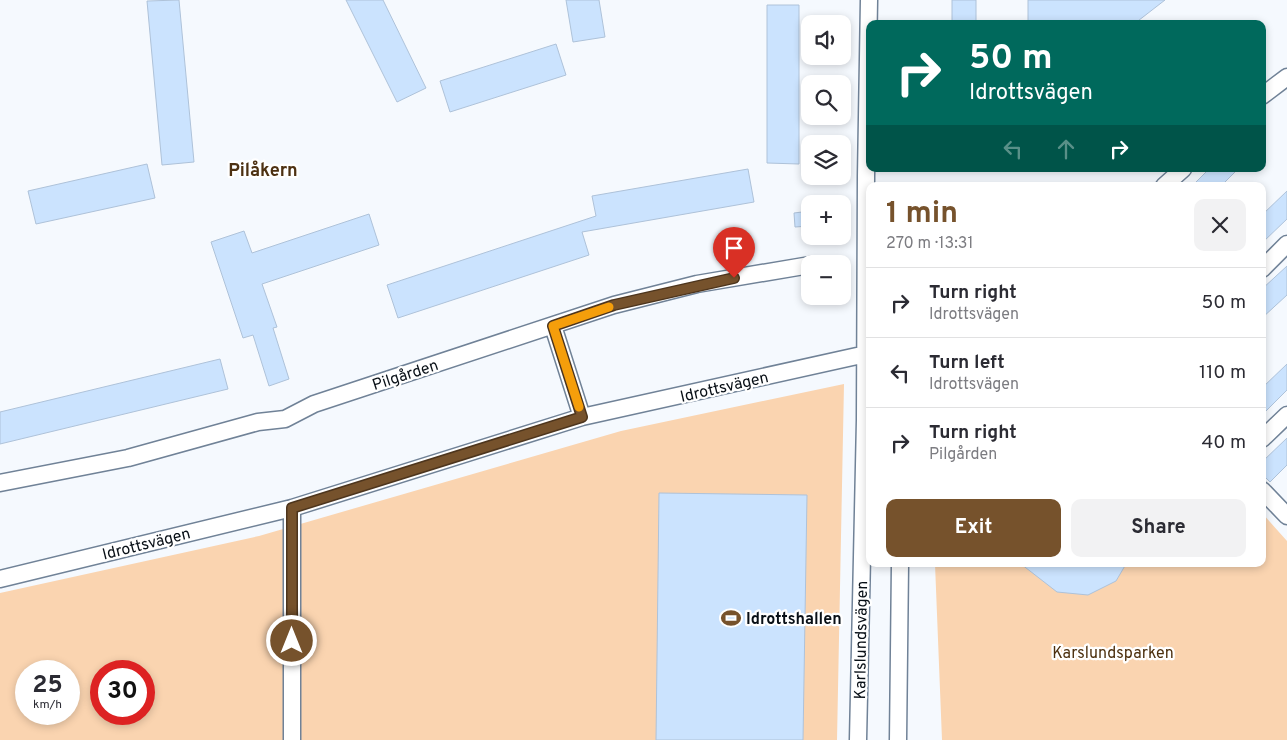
<!DOCTYPE html>
<html lang="en">
<head>
<meta charset="utf-8">
<style>
  body { margin:0; font-family:Overpass,sans-serif; background:#f2f2f3; color:#2b2b33; height:100vh; display:flex; flex-direction:column; font-size:19px; white-space:nowrap }
  * { box-sizing:border-box; margin:0 }
  p { font-size:16px; color:#7c7c81 }
  .icon { flex:none; width:28px; height:28px; fill:none; stroke:currentColor; stroke-width:2; stroke-linecap:round; stroke-linejoin:round }
  .map { position:relative; flex:1; overflow:hidden }
  .side { position:absolute; left:866px; top:182px; width:400px; height:385px; display:flex; flex-direction:column; background:#fff; border-radius:10px; box-shadow:0 2px 8px #0003 }
  .side>* { flex:none }
  .guide { position:absolute; left:866px; top:20px; width:400px; height:152px; border-radius:10px; box-shadow:0 2px 8px #0003; background:#00695c; color:#fff; overflow:hidden }
  .fabs { position:absolute; left:801px; top:15px; display:grid; gap:10px }
  .fabs a { display:grid; place-items:center; width:50px; height:50px; border-radius:10px; background:#fff; box-shadow:0 2px 8px #0003; font-size:25px }
  .speed { position:absolute; left:15px; top:660px; display:flex; gap:10px; font-size:25px; font-weight:700; text-align:center }
  .speed>* { display:grid; place-content:center; width:65px; height:65px; border-radius:50%; background:#fff; box-shadow:0 2px 8px #0003; line-height:1 }
  .speed small { font-size:12px; font-weight:400 }
  .speed .limit { border:8px solid #d22; background:#fff; color:#111 }
  .pin { position:absolute; display:grid; place-items:center; width:42px; height:42px; color:#fff; margin:-51px -21px; border-radius:50% 50% 50% 0; rotate:-45deg; box-shadow:0 0 5px #0007 }
  .pin .icon { rotate:45deg }
  .me { position:absolute; width:55px; margin:-28px; rotate:0deg; stroke-linejoin:round; filter:drop-shadow(0 0 4px #0008) }
  .turn { display:flex; align-items:center; gap:18px; height:105px; padding:0 20px; font-size:22px }
  .turn .icon { width:65px; height:65px; stroke-width:2.5 }
  .turn b { display:block; font-size:35px; line-height:42px }
  .lanes { display:flex; align-items:center; height:48px; padding:0 20px; background:#0003; justify-content:center; gap:25px; direction:ltr }
  .lanes .off { opacity:.35 }
  .round { display:grid; place-items:center; flex:none; width:52px; height:52px; border-radius:10px; background:#f2f2f3 }
  .headline { display:flex; align-items:center; justify-content:space-between; height:85px; padding:0 20px }
  h1 { font-size:30px; font-weight:700; line-height:38px; color:#76522c }
  .button { display:flex; gap:10px; margin-top:auto; padding:10px 20px }
  .button a { flex:1; height:58px; border-radius:10px; background:#76522c; color:#fff; font-size:20px; font-weight:700; line-height:58px; text-align:center }
  .button a+a { background:#f2f2f3; color:#2b2b33 }
  ul { padding:0; list-style:none }
  li { display:flex; align-items:center; gap:15px; height:70px; padding:0 20px; border-top:1px solid #e1e1e2 }
  li div { flex:1 }
  li b { display:block; font-size:19px }
  li em { font-style:normal }
  .map>svg:first-child { display:block }
</style>
</head>
<body>
<div class="map">
<svg width="1287" height="740" viewBox="0 0 1287 740">
  <rect width="100%" height="100%" fill="#f5f9fe"/>
  <path fill="#fad4b0" fill-rule="evenodd" d="M844 384 837 740H0V593L259 536 621 431ZM26 671H69V714H26ZM101 671H144V714H101Z
    M1263 514 1287 541V740H942L935 564H1262Z"/>
  <path fill="#cbe3fe" stroke="#aec2d9" d="M179 0 194 162 162 165 147 1Z
    M346 0H383L426 88 397 102Z
    M566 0H599L605 37 573 42Z
    M952 0H976V24H952Z
    M1028 0H1165L1134 24H1028Z
    M767 5H799V164L767 163Z
    M556 44 566 75 450 112 440 81Z
    M147 164 155 198 36 224 28 191Z
    M748 169 754 202 582 232 589 255 398 318 387 285 596 216 592 196Z
    M1209 169H1238L1221 186H1192Z
    M1287 191V219L1262 243V215Z
    M810 211V226L795 227 794 213Z
    M369 214 379 245 262 284 277 327 273 328 289 379 269 386 253 335 243 338 211 242 244 231 252 253Z
    M1287 266V295L1262 318V289Z
    M220 359 228 389 0 444V412Z
    M1287 364V390L1262 415V388Z
    M1287 438V465L1270 482 1262 474V462Z
    M659 493 807 495 803 740H656Z
    M1021 564H1126L1116 581 1088 595 1057 592Z"/>
  <g fill="none" stroke-linecap="round" stroke-linejoin="round">
    <defs>
      <path id="minor" d="M1262 96 1287 77
        M1164 186 1183 169
        M1262 269 1287 244
        M553 326 582 417
        M1262 439 1287 415
        M0 483 128 458 258 422 285 419 314 404 614 305 697 284 810 265
        M1262 490 1287 516
        M292 508V740
        M0 579 292 508 582 417 866 354
        M858 740 865 420 866 176 869 0
        M898 740 900 564"/>
    </defs>
    <use href="#minor" stroke="#708297" stroke-width="19"/>
    <use href="#minor" stroke="#fff" stroke-width="16"/>
  </g>
  <g fill="none" stroke-linecap="round" stroke-linejoin="round">
    <defs>
      <path id="route" d="M292 641V508L582 417 553 326 614 305 734 278"/>
    </defs>
    <use href="#route" stroke="#4d351d" stroke-width="12"/>
    <use href="#route" stroke="#76522c" stroke-width="9"/>
    <path stroke="#f59e0b" stroke-width="9" d="M579 407 553 326 609 307"/>
  </g>
  <defs>
    <symbol id="stadium-bare" viewBox="-9 -9 18 18"><path d="M0-5a6.5 5 0 1 0 0 10a6.5 5 0 1 0 0-10ZM-3.5-1.8h7v3.6h-7Z" fill="#76522c" stroke="#fff" stroke-width="2.5" paint-order="stroke"/></symbol>
  </defs>
  <g fill-rule="evenodd">
    <use href="#stadium-bare" x="717" y="604" width="28" height="28"/>
  </g>
  <g text-anchor="middle" stroke-width="4.5" stroke-linejoin="round" paint-order="stroke">
    <g font-size="16" fill="#080f16" stroke="#fff">
      <text transform="translate(405 374) rotate(-18)" y="6">Pilgården</text>
      <text transform="translate(724 386) rotate(-13)" y="6">Idrottsvägen</text>
      <text transform="translate(146 543) rotate(-14)" y="6">Idrottsvägen</text>
      <text transform="translate(860 640) rotate(-89)" y="6">Karlslundsvägen</text>
    </g>
    <g font-size="16" font-weight="bold" fill="#080f16" stroke="#fff" text-anchor="start">
      <text x="746" y="624">Idrottshallen</text>
    </g>
    <g font-size="16" fill="#4c2f0d" stroke="#fff">
      <text x="1113" y="658">Karslundsparken</text>
    </g>
    <g font-size="18" font-weight="bold" fill="#4d3112" stroke="#fff">
      <text x="263" y="176">Pilåkern</text>
    </g>
  </g>
</svg>
<div class="fabs">
<a><svg class="icon" aria-label="sound" viewBox="0 0 24 24"><path d="M4 9h4l5-4v14l-5-4H4zM17 9q2 3 0 6"/></svg></a>
<a><svg class="icon" aria-label="search" viewBox="0 0 24 24"><circle cx="10" cy="10" r="6"/><path d="M15 15l6 6"/></svg></a>
<a><svg class="icon" aria-label="layers" viewBox="0 0 24 24"><path d="M12 4l9 5-9 5-9-5zM3 14l9 5 9-5"/></svg></a>
<a>+</a>
<a>−</a>
</div>
<div class="speed"><div>25<small>km/h</small></div><div class="limit">30</div></div>
<div class="pin" style="left:734px;top:278px;background:#d93025"><svg class="icon" aria-label="arrive" viewBox="0 0 24 24"><path d="M6 21V4h12l-3 4 3 4H6"/></svg></div>
<svg class="me" style="left:292px;top:641px" viewBox="-20 -20 40 40"><circle r="17" fill="#76522c" stroke="#fff" stroke-width="3"/><path d="M0-11L8 9 0 5-8 9z" fill="#fff"/></svg>
<div class="guide">
<div class="turn"><svg class="icon" aria-label="right" viewBox="0 0 24 24"><path d="M7 20v-9h11M14 6l5 5-5 5"/></svg><div><b>50 m</b>Idrottsvägen</div></div>
<div class="lanes"><svg class="icon off" aria-label="left" viewBox="0 0 24 24"><path d="M17 20v-9H6M10 6l-5 5 5 5"/></svg><svg class="icon off" aria-label="ahead" viewBox="0 0 24 24"><path d="M12 20V5M6 11l6-6 6 6"/></svg><svg class="icon" aria-label="right" viewBox="0 0 24 24"><path d="M7 20v-9h11M14 6l5 5-5 5"/></svg></div>
</div>
<section class="side">
<div class="headline"><div><h1>1 min</h1><p>270 m · 13:31</p></div><a class="round"><svg class="icon" aria-label="close" viewBox="0 0 24 24"><path d="M6 6l12 12M18 6L6 18"/></svg></a></div>
<ul>
<li><svg class="icon" aria-label="right" viewBox="0 0 24 24"><path d="M7 20v-9h11M14 6l5 5-5 5"/></svg><div><b>Turn right</b><p>Idrottsvägen</p></div><em>50 m</em></li>
<li><svg class="icon" aria-label="left" viewBox="0 0 24 24"><path d="M17 20v-9H6M10 6l-5 5 5 5"/></svg><div><b>Turn left</b><p>Idrottsvägen</p></div><em>110 m</em></li>
<li><svg class="icon" aria-label="right" viewBox="0 0 24 24"><path d="M7 20v-9h11M14 6l5 5-5 5"/></svg><div><b>Turn right</b><p>Pilgården</p></div><em>40 m</em></li>
</ul>
<div class="button"><a>Exit</a><a>Share</a></div>
</section>
</div>
</body>
</html>
